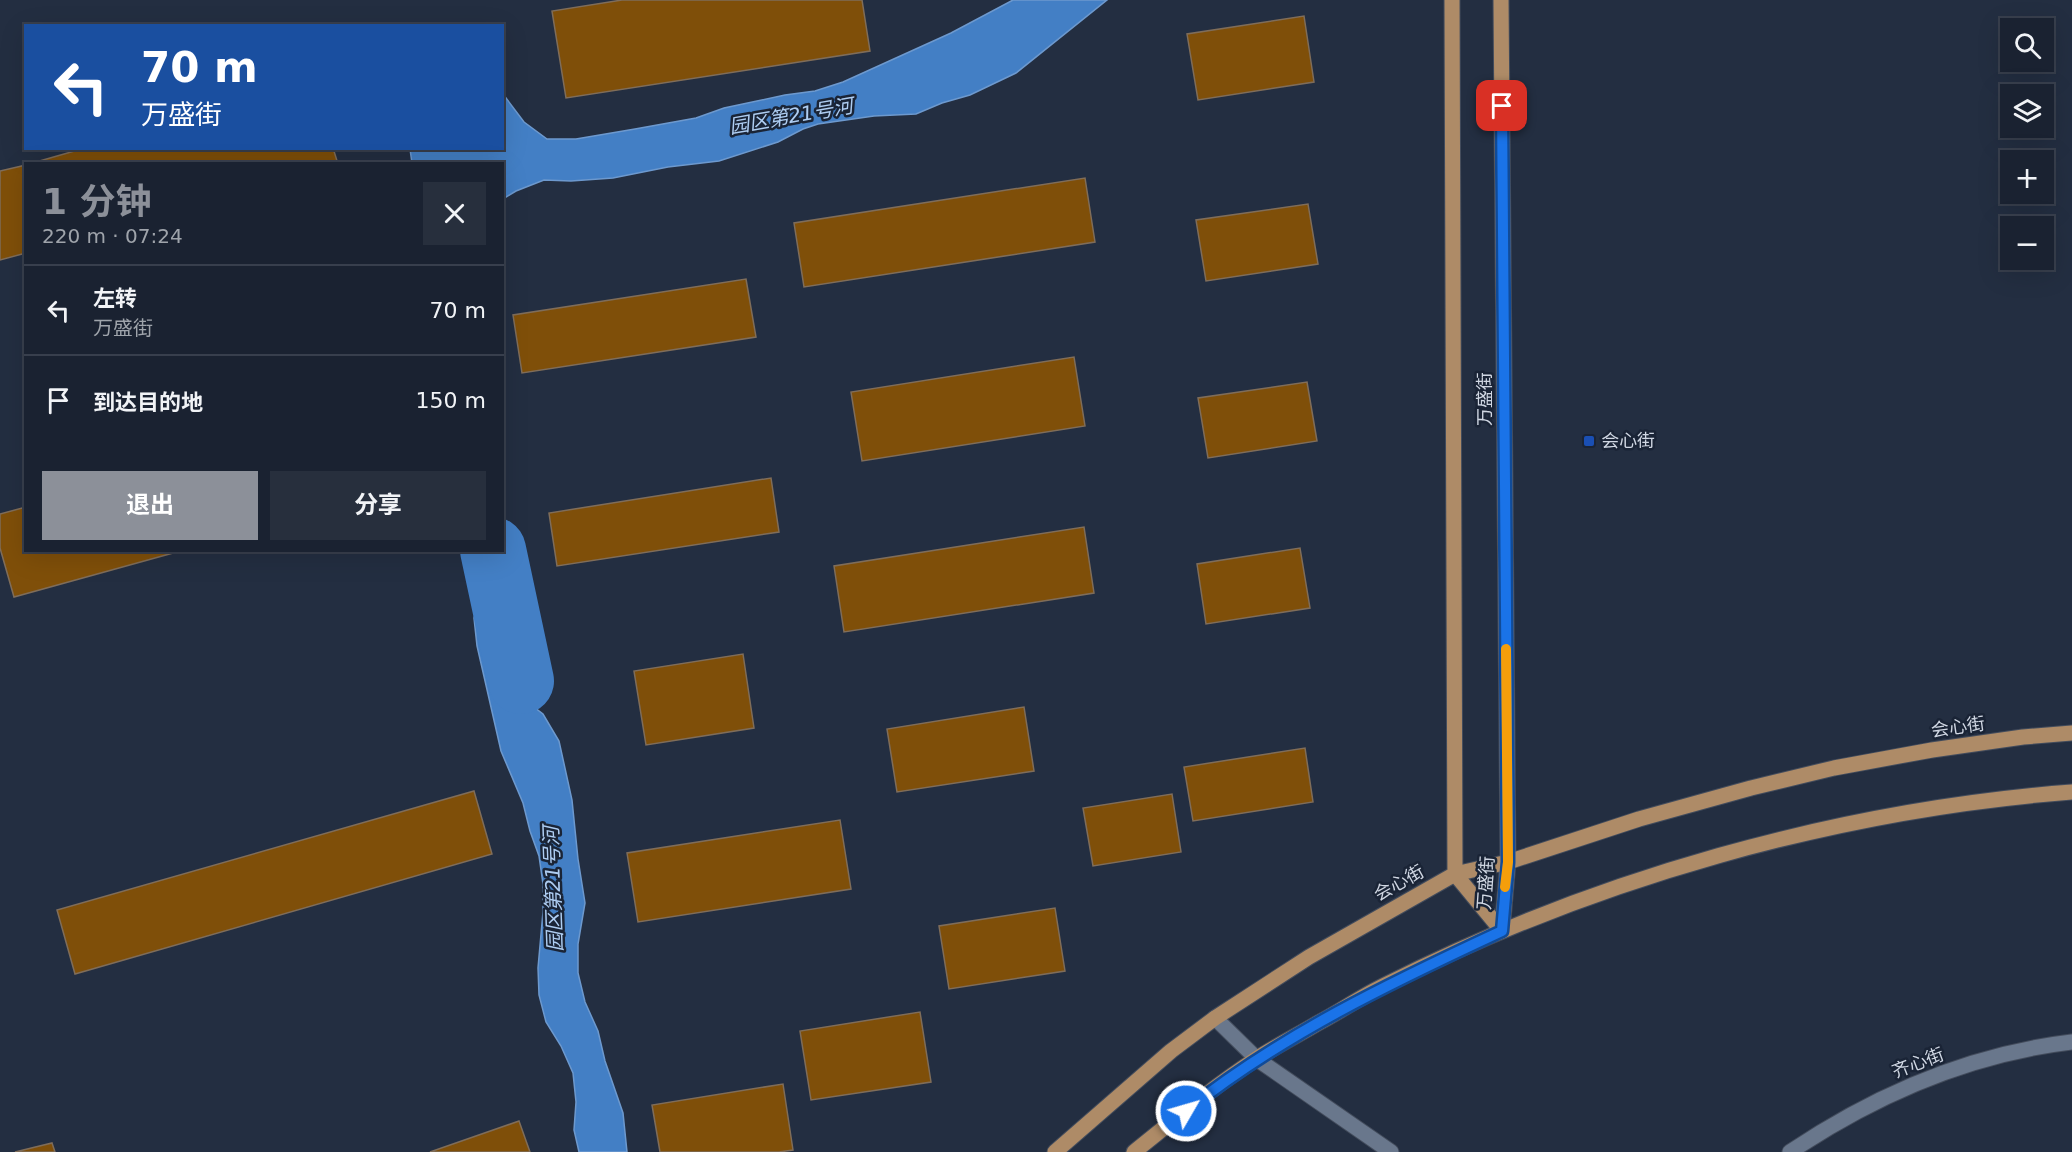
<!DOCTYPE html>
<html lang="zh">
<head>
<meta charset="utf-8">
<style>
  body { margin:0; font-family:"DejaVu Sans","Noto Sans SC",sans-serif; background:#272f3d; color:#f1f3f6; height:100vh; display:flex; flex-direction:column; font-size:22px; white-space:nowrap }
  * { box-sizing:border-box; margin:0 }
  p { font-size:20px; color:#9fa4ab }
  .icon { flex:none; width:33px; height:33px; fill:none; stroke:currentColor; stroke-width:2; stroke-linecap:round; stroke-linejoin:round }
  .map { position:relative; flex:1; overflow:hidden }
  .side { position:absolute; left:24px; top:162px; width:480px; height:390px; display:flex; flex-direction:column; background:#1a2231; border-radius:0px; box-shadow:0 6px 24px #0002,0 0 0 2px #383f4d }
  .side>* { flex:none }
  .banner { position:absolute; left:24px; top:24px; width:480px; height:126px; border-radius:0px; box-shadow:0 6px 24px #0002,0 0 0 2px #383f4d; background:#1a4fa0; color:#fff; overflow:hidden }
  .tools { position:absolute; left:2000px; top:18px; display:grid; gap:12px }
  .tools a { display:grid; place-items:center; width:54px; height:54px; border-radius:0px; background:#1a2231; box-shadow:0 6px 24px #0002,0 0 0 2px #383f4d; font-size:30px }
  .pin { position:absolute; display:grid; place-items:center; width:51px; height:51px; color:#fff; margin:-26px; border-radius:12px; box-shadow:0 3px 9px #0006 }
  .me { position:absolute; width:66px; margin:-33px; rotate:52deg; stroke-linejoin:round; filter:drop-shadow(0 0 4px #0008) }
  .turn { display:flex; align-items:center; gap:21px; height:126px; padding:0 18px; font-size:27px }
  .turn .icon { width:78px; height:78px; stroke-width:2.5 }
  .turn b { display:block; font-size:42px; line-height:51px }
  .round { display:grid; place-items:center; flex:none; width:63px; height:63px; border-radius:0px; background:#272f3d }
  .overview { display:flex; align-items:center; justify-content:space-between; height:102px; padding:0 18px }
  h1 { font-size:36px; font-weight:700; line-height:45px; color:#8c9099 }
  .button { display:flex; gap:12px; margin-top:auto; padding:12px 18px }
  .button a { flex:1; height:69px; border-radius:0px; background:#8c9099; color:#fff; font-size:24px; font-weight:700; line-height:69px; text-align:center }
  .button a+a { background:#272f3d; color:#f1f3f6 }
  ul { padding:0; list-style:none }
  li { display:flex; align-items:center; gap:18px; height:90px; padding:0 18px; border-top:2px solid #383f4d }
  li div { flex:1 }
  li b { display:block; font-size:22px }
  li em { font-style:normal }
  .map>svg:first-child { display:block }
</style>
</head>
<body>
<div class="map">
<svg width="2072" height="1152" viewBox="0 0 2072 1152">
  <rect width="100%" height="100%" fill="#232e41"/>
  <path fill="#437fc5" stroke="#6d99ce" stroke-width="1.5" d="M1013 0H1107L1016 73 970 95 942 103 916 114 874 116 818 124 803 129 778 142 719 161 668 167 613 178 571 181 544 180 516 191 503 199 502 164 412 163 410 149 502 148 503 94 524 122 547 139H576L635 129 696 118 724 108 785 95 815 91 843 82 951 33Z
    M472 551H498L501 591 516 632 526 690 530 704 543 714 559 741 572 800 578 859 585 903 578 944V973L585 1002 598 1031 605 1061 623 1113 627 1152H579L574 1130 576 1102 573 1073 561 1046 546 1022 539 995 538 968 543 912V884L539 856 530 831 523 803 501 751 477 646 474 618 481 590Z"/>
  <g fill="none" stroke-linecap="round" stroke-linejoin="round">
    <path stroke="#437fc5" stroke-width="66" d="M493 550 521 681"/>
  </g>
  <path fill="#7f4f09" stroke="#7f6d5a" stroke-width="1.5" d="M622 0H862L870 51 566 98 552 11Z
    M1304 16 1314 82 1198 100 1187 34Z
    M85 148H333L338 164H29Z
    M26 165V253L0 260V171Z
    M1085 178 1095 242 804 287 794 223Z
    M1308 204 1318 264 1206 281 1196 220Z
    M746 279 756 337 522 373 513 315Z
    M1074 357 1085 426 862 461 851 392Z
    M1307 382 1317 441 1208 458 1198 398Z
    M771 478 779 532 557 566 549 513Z
    M26 507V550H184L14 597 0 548V514Z
    M1084 527 1094 593 844 632 834 566Z
    M1300 548 1310 608 1206 624 1197 564Z
    M743 654 754 728 646 745 634 671Z
    M1024 707 1034 771 897 792 887 729Z
    M1305 748 1313 802 1193 821 1184 767Z
    M474 791 492 854 75 974 57 910Z
    M1172 794 1181 852 1093 866 1083 808Z
    M840 820 851 889 638 922 627 853Z
    M1055 908 1065 971 949 989 939 926Z
    M920 1012 931 1082 811 1100 800 1031Z
    M783 1084 793 1150 779 1152H660L652 1105Z
    M519 1121 530 1152H430Z
    M52 1143 55 1152H15Z"/>
  <g fill="none" stroke-linecap="round" stroke-linejoin="round">
    <defs>
      <path id="minor" d="M1215 1018 1257 1059 1391 1152
        M1790 1152C1875 1095 1970 1054 2072 1042"/>
      <path id="major" d="M1452 0 1455 874 1502 931
        M1501 0 1508 862 1502 931
        M1055 1152 1171 1051 1215 1018 1309 957 1455 874 1508 862 1639 819 1751 788 1834 768 1932 750 2023 737 2072 733
        M1134 1152C1174 1120 1213 1087 1256 1059 1276 1046 1298 1035 1318 1023 1341 1011 1362 996 1385 985 1595 879 1837 810 2072 792"/>
    </defs>
    <use href="#minor" stroke="#434c5c" stroke-width="17"/>
    <use href="#major" stroke="#434c5c" stroke-width="17"/>
    <use href="#minor" stroke="#69778c" stroke-width="15"/>
    <use href="#major" stroke="#ae8b67" stroke-width="15"/>
  </g>
  <g fill="none" stroke-linecap="round" stroke-linejoin="round">
    <defs>
      <path id="route" d="M1186 1111C1281 1035 1392 982 1502 931L1508 862 1502 106"/>
    </defs>
    <use href="#route" stroke="#114b97" stroke-width="15"/>
    <use href="#route" stroke="#1a73e8" stroke-width="10"/>
    <path stroke="#f59e0b" stroke-width="10" d="M1505 887 1508 862 1506 649"/>
  </g>
  <rect fill="#1a4fb4" stroke="#1a2436" stroke-width="2" x="1583" y="435" width="12" height="12" rx="3"/>
  <g text-anchor="middle" stroke-width="5" stroke-linejoin="round" paint-order="stroke">
    <g font-size="18" fill="#d0d7e3" stroke="#1a2436">
      <text transform="translate(1485 399) rotate(-90)" y="6">万盛街</text>
      <text transform="translate(1958 727) rotate(-8)" y="6">会心街</text>
      <text transform="translate(1399 883) rotate(-29)" y="6">会心街</text>
      <text transform="translate(1486 883) rotate(-86)" y="6">万盛街</text>
      <text transform="translate(1918 1063) rotate(-21)" y="6">齐心街</text>
    </g>
    <g font-size="18" fill="#d0d7e3" stroke="#1a2436" text-anchor="start">
      <text x="1601" y="447">会心街</text>
    </g>
    <g font-size="20" font-style="italic" fill="#aecdf2" stroke="#1a2436">
      <text transform="translate(791 116) rotate(-10)" y="7">园区第21号河</text>
      <text transform="translate(553 889) rotate(-92)" y="7">园区第21号河</text>
    </g>
  </g>
</svg>
<div class="tools">
<a><svg class="icon" aria-label="search" viewBox="0 0 24 24"><circle cx="10" cy="10" r="6"/><path d="M15 15l6 6"/></svg></a>
<a><svg class="icon" aria-label="layers" viewBox="0 0 24 24"><path d="M12 4l9 5-9 5-9-5zM3 14l9 5 9-5"/></svg></a>
<a>+</a>
<a>−</a>
</div>
<div class="pin" style="left:1502px;top:106px;background:#d93025"><svg class="icon" aria-label="arrive" viewBox="0 0 24 24"><path d="M6 21V4h12l-3 4 3 4H6"/></svg></div>
<svg class="me" style="left:1186px;top:1111px" viewBox="-20 -20 40 40"><circle r="17" fill="#1a73e8" stroke="#fff" stroke-width="3"/><path d="M0-11L8 9 0 5-8 9z" fill="#fff"/></svg>
<div class="banner">
<div class="turn"><svg class="icon" aria-label="left" viewBox="0 0 24 24"><path d="M17 20v-9H6M10 6l-5 5 5 5"/></svg><div><b>70 m</b>万盛街</div></div>
</div>
<section class="side">
<div class="overview"><div><h1>1 分钟</h1><p>220 m · 07:24</p></div><a class="round"><svg class="icon" aria-label="close" viewBox="0 0 24 24"><path d="M6 6l12 12M18 6L6 18"/></svg></a></div>
<ul>
<li><svg class="icon" aria-label="left" viewBox="0 0 24 24"><path d="M17 20v-9H6M10 6l-5 5 5 5"/></svg><div><b>左转</b><p>万盛街</p></div><em>70 m</em></li>
<li><svg class="icon" aria-label="arrive" viewBox="0 0 24 24"><path d="M6 21V4h12l-3 4 3 4H6"/></svg><div><b>到达目的地</b></div><em>150 m</em></li>
</ul>
<div class="button"><a>退出</a><a>分享</a></div>
</section>
</div>
</body>
</html>
